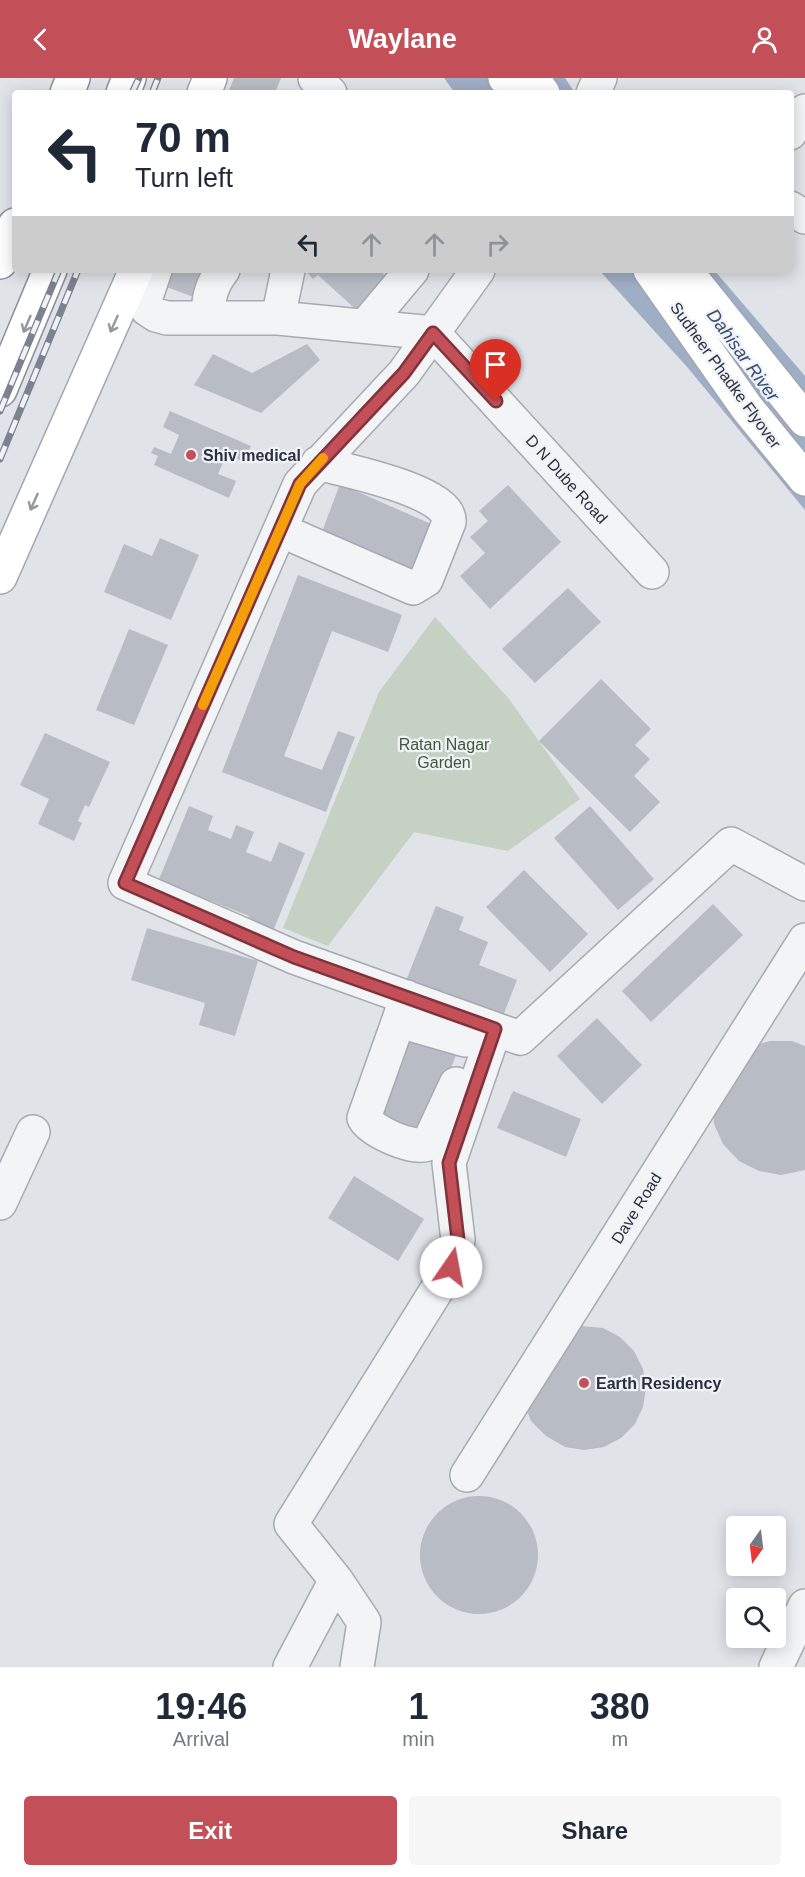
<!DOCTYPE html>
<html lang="en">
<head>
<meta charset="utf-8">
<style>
  body { margin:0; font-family:Arial,sans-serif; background:#f6f6f7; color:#1f2937; height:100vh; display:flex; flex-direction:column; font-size:22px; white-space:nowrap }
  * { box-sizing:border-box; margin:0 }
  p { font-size:20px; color:#747a83 }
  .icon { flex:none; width:33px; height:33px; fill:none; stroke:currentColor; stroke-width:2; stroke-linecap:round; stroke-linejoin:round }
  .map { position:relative; height:1589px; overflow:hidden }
  .panel { display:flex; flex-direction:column; background:#fff; flex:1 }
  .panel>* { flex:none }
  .banner { position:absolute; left:12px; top:12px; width:782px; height:183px; border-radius:6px; box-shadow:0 3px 15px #0003; background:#fff; color:#1f2937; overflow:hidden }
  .needle { width:39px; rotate:194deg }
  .tools { position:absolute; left:726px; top:1438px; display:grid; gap:12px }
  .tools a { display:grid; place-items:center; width:60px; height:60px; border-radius:6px; background:#fff; box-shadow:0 3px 15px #0003; font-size:30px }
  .pin { position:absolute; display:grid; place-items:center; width:51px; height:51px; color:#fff; margin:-62px -26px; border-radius:50% 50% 50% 0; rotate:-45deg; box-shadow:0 0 6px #0007 }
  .pin .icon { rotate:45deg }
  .me { position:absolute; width:66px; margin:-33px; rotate:12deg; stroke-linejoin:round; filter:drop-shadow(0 0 4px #0008) }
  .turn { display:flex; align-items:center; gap:21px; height:126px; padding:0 24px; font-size:27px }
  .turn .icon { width:78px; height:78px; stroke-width:2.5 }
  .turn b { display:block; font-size:42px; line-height:51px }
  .lanes { display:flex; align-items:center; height:57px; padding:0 24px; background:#0003; justify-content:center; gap:30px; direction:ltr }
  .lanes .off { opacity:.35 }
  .eta { display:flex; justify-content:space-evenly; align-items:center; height:102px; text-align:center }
  .eta b { font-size:36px; font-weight:700; line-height:42px }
  .cta { display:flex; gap:12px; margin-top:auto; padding:12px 24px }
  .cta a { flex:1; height:69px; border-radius:6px; background:#c34f59; color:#fff; font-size:24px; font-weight:700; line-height:69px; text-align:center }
  .cta a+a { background:#f6f6f7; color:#1f2937 }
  header { display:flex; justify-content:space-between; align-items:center; height:78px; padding:0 24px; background:#c34f59; color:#fff; font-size:27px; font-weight:700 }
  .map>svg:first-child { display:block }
</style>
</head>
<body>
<header><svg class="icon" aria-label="back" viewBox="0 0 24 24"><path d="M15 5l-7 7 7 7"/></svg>Waylane<svg class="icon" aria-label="person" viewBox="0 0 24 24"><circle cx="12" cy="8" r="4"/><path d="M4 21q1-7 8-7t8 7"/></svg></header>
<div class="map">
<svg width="805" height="1589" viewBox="0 0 805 1589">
  <rect width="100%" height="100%" fill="#e0e3e8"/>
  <path fill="#c5d1c2" d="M435 539 509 621 580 721 508 773 414 754 328 868 283 850 379 614Z"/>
  <path fill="#9eaec5" d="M444 0H565L575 15H455Z
    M599 192H714L805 298V432L688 290Z"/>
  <path fill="#b8bcc4" d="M234 0H281L275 15H228Z
    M161 192H206L196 220 156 205Z
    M305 192H379L393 205 363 238 318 197 313 201Z
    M307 266 320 282 261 335 194 307 213 276 252 295Z
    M170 333 251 368 244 384 227 376 218 396 236 403 229 420 154 387 158 378 151 375 154 369 171 376 179 357 163 349Z
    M340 406 431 446 411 498 320 459Z
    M508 407 561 464 490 531 460 498 485 475 470 459 488 443 479 433Z
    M160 460 199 477 171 542 104 514 124 466 152 478Z
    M298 497 402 537 388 574 332 553 284 678 322 692 338 653 355 659 326 734 222 694Z
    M568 510 601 544 535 605 502 571Z
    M129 551 168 567 134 647 96 632Z
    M601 601 651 651 635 667 650 681 634 698 660 724 630 754 539 663Z
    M45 655 110 684 89 729 85 727 78 743 82 745 74 763 38 746 49 721 20 707Z
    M189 728 213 738 208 752 231 761 236 747 254 754 246 774 271 784 279 764 305 775 273 853 247 843 249 838 183 812 182 816 157 806Z
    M590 728 654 801 618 832 554 760Z
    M524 792 588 856 550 894 486 829Z
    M713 826 743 857 651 944 622 913Z
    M436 828 464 839 459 852 488 864 479 887 517 902 501 943 405 905Z
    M147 850 258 883 235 958 199 947 205 925 131 902Z
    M597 940 642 987 602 1026 557 978Z
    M410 955 457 975 422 1061 374 1041Z
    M770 963H792L805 968V1092L781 1097 759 1093 739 1083 723 1066 714 1046 712 1023 748 969Z
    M513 1013 581 1041 566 1079 497 1050Z
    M354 1098 424 1141 398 1183 328 1140Z
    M581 1248 603 1250 620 1259 634 1273 643 1291 646 1310 643 1329 635 1346 621 1360 604 1369 584 1372 565 1369 546 1358 531 1343 523 1323 560 1252Z
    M420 1477a59 59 0 1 1 118 0a59 59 0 1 1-118 0Z"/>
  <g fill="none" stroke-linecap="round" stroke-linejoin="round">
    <defs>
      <path id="minor" d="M315 0 330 15
        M593 15 600 0
        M790 55 805 33
        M790 130 805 139
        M155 192 145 222 147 231 156 237 167 240H278L433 255 652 494
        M478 192 404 295 300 406 125 805 294 879 520 960 731 766 805 806
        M208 240C208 221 211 207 223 192
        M278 240 288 192
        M365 248 412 192
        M280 452 413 510 426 502 449 444C452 413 343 392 318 385
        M407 919 364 1040C371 1053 412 1072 428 1066L456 1006
        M399 943 465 962
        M0 1125 33 1054
        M467 1397 805 862
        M290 1589 336 1502
        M357 1589 364 1544 336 1502 291 1446 451 1189 458 1162 449 1085 495 951
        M776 1589 805 1528"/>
      <path id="major" d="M505 0 517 15
        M532 0 543 15
        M204 15 210 0
        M650 192 747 330 805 401
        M685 192 805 342
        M0 499 136 192"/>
      <path id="highway" d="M67 15 73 0
        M123 15 129 0
        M0 184 15 147
        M0 312 50 192"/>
    </defs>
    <use href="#minor" stroke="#a6aab2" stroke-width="36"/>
    <use href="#major" stroke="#a0a6b3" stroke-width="36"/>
    <use href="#highway" stroke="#898f9d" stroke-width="36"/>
    <use href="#minor" stroke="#f2f4f6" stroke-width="33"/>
    <use href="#major" stroke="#fff" stroke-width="33"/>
    <use href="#highway" stroke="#fff" stroke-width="33"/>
    <defs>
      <path id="rail" d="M132 15 139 0
        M152 15 158 0
        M0 333 59 192
        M0 381 78 192"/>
    </defs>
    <use href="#rail" stroke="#7b8290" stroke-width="7"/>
    <use href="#rail" stroke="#eff2f6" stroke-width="4.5" stroke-dasharray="14" stroke-linecap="butt"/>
  </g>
  <defs><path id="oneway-shaft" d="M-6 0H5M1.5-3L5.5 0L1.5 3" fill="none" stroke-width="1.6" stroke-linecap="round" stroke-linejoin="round" transform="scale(1.5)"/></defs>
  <g stroke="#94989e">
    <use href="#oneway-shaft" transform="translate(27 246) rotate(113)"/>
    <use href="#oneway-shaft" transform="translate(114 246) rotate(114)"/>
    <use href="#oneway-shaft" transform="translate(34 424) rotate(114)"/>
  </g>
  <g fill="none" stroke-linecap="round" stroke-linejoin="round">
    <defs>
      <path id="route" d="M451 1189 458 1162 449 1085 495 951 294 879 125 805 300 406 404 295 433 255 496 323"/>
    </defs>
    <use href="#route" stroke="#7f333a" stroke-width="15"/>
    <use href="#route" stroke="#c34f59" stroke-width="10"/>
    <path stroke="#f59e0b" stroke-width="10" d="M203 627 300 406 323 380"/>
  </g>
  <g fill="#c34f59" stroke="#eff2f6" stroke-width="2">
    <circle cx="191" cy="377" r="6"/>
    <circle cx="584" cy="1305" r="6"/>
  </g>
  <g text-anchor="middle" stroke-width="4.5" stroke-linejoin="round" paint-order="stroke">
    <g font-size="16" fill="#2a303e" stroke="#eff2f6">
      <text transform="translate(726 297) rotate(54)" y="6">Sudheer Phadke Flyover</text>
      <text transform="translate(567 401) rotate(48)" y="6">D N Dube Road</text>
      <text transform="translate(636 1130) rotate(-58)" y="6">Dave Road</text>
    </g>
    <g font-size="16" font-weight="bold" fill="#2a303e" stroke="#eff2f6" text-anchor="start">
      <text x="203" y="383">Shiv medical</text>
      <text x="596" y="1311">Earth Residency</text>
    </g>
    <g font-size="16" fill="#3c5938" stroke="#eff2f6">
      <text x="444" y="672">Ratan Nagar<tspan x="444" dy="18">Garden</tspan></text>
    </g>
    <g font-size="18" font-style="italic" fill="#374d6f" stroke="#eff2f6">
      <text transform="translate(743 277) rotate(54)" y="6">Dahisar River</text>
    </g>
  </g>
</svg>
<div class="tools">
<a><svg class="needle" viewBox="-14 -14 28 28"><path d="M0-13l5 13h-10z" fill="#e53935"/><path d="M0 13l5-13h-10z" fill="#747a83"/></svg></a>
<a><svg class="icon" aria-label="search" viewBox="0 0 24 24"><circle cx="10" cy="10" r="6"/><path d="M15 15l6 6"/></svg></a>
</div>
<div class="pin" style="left:496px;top:323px;background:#d93025"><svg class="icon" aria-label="arrive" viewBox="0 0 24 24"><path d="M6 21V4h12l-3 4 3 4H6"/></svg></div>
<svg class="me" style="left:451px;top:1189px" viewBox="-20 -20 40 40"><circle r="19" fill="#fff"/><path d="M0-13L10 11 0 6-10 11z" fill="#c34f59"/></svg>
<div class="banner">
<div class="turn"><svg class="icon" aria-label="left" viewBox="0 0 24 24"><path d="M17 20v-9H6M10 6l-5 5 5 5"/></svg><div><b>70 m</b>Turn left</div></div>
<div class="lanes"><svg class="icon" aria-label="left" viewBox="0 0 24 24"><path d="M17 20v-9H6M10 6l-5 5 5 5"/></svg><svg class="icon off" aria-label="ahead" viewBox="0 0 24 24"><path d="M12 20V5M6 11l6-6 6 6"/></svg><svg class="icon off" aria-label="ahead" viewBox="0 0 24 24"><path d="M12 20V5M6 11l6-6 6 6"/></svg><svg class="icon off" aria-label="right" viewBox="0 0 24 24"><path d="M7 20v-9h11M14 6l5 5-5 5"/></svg></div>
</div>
</div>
<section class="panel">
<div class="eta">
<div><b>19:46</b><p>Arrival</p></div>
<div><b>1</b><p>min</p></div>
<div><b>380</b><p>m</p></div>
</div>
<div class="cta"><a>Exit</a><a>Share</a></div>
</section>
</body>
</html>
